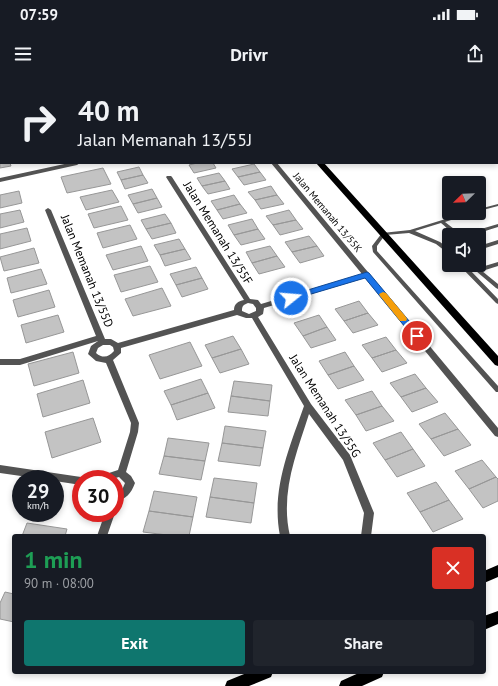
<!DOCTYPE html>
<html lang="en">
<head>
<meta charset="utf-8">
<style>
  body { margin:0; font-family:"PT Sans",sans-serif; background:#20242c; color:#f1f3f6; height:100vh; display:flex; flex-direction:column; font-size:15px; white-space:nowrap }
  * { box-sizing:border-box; margin:0 }
  p { font-size:13px; color:#9ea1a6 }
  .icon { flex:none; width:22px; height:22px; fill:none; stroke:currentColor; stroke-width:2; stroke-linecap:round; stroke-linejoin:round }
  .map { position:relative; flex:1; overflow:hidden }
  .side { position:absolute; left:12px; top:454px; width:474px; height:140px; display:flex; flex-direction:column; background:#171b24; border-radius:4px; box-shadow:0 2px 6px #0003 }
  .side>* { flex:none }
  .banner { position:absolute; left:0px; top:0px; width:498px; height:84px; box-shadow:0 2px 6px #0003; background:#171b24; color:#f1f3f6; overflow:hidden }
  .needle { width:26px; rotate:247deg }
  .buttons { position:absolute; left:442px; top:96px; display:grid; gap:8px }
  .buttons a { display:grid; place-items:center; width:44px; height:44px; border-radius:4px; background:#171b24; box-shadow:0 2px 6px #0003; font-size:20px }
  .speed { position:absolute; left:12px; top:390px; display:flex; gap:8px; font-size:20px; font-weight:700; text-align:center }
  .speed>* { display:grid; place-content:center; width:52px; height:52px; border-radius:50%; background:#171b24; box-shadow:0 2px 6px #0003; line-height:1 }
  .speed small { font-size:10px; font-weight:400 }
  .speed .limit { border:6px solid #d22; background:#fff; color:#111 }
  .pin { position:absolute; display:grid; place-items:center; width:34px; height:34px; color:#fff; margin:-17px; border:2px solid #fff; border-radius:50%; box-shadow:0 1px 4px #0007 }
  .me { position:absolute; width:44px; margin:-22px; rotate:73deg; stroke-linejoin:round; filter:drop-shadow(0 0 3px #0008) }
  .turn { display:flex; align-items:center; gap:14px; height:84px; padding:0 12px; font-size:18px }
  .turn .icon { width:52px; height:52px; stroke-width:2.5 }
  .turn b { display:block; font-size:28px; line-height:34px }
  .round { display:grid; place-items:center; flex:none; width:42px; height:42px; border-radius:4px; background:#20242c }
  .head { display:flex; align-items:center; justify-content:space-between; height:68px; padding:0 12px }
  h1 { font-size:24px; font-weight:700; line-height:30px; color:#1e9e55 }
  .action { display:flex; gap:8px; margin-top:auto; padding:8px 12px }
  .action a { flex:1; height:46px; border-radius:4px; background:#0f766e; color:#fff; font-size:16px; font-weight:700; line-height:46px; text-align:center }
  .action a+a { background:#20242c; color:#f1f3f6 }
  .status { display:flex; justify-content:space-between; align-items:center; height:28px; padding:0 20px; background:#171b24; direction:ltr }
  .status svg { height:11px; fill:currentColor }
  header { display:flex; justify-content:space-between; align-items:center; height:52px; padding:0 12px; background:#171b24; font-size:18px; font-weight:700 }
  .map>svg:first-child { display:block }
</style>
</head>
<body>
<div class="status"><b>07:59</b><svg viewBox="0 0 49 12"><path d="M0 12V9h3v3zM5 12V6h3v6zM10 12V3h3v9zM15 12V0h3v12zM26 1h20v11H26zM47 4h2v5h-2z"/></svg></div>
<header><svg class="icon" aria-label="menu" viewBox="0 0 24 24"><path d="M4 6h16M4 12h16M4 18h16"/></svg>Drivr<svg class="icon" aria-label="share" viewBox="0 0 24 24"><path d="M12 15V3M7 8l5-5 5 5M5 13v7h14v-7"/></svg></header>
<div class="map">
<svg width="498" height="606" viewBox="0 0 498 606">
  <rect width="100%" height="100%" fill="#fff"/>
  <path fill="#c3c3c3" stroke="#979797" d="M0 69 1 83H10L11 86 0 88Z
    M197 83H213L216 88 194 93 189 85Z
    M254 84 260 92 238 97 232 89Z
    M139 87 143 95 121 100 117 92Z
    M103 88 111 104 67 113 61 97Z
    M260 92 266 100 244 105 238 97Z
    M219 93 225 101 202 106 197 98Z
    M143 95 148 103 125 109 121 100Z
    M225 101 230 109 208 114 202 106Z
    M271 106 277 115 255 120 248 112Z
    M152 109 157 118 133 124 128 115Z
    M112 110 119 122 86 130 80 117Z
    M19 111 22 123 0 128V115Z
    M234 115 240 124 217 130 211 121Z
    M277 115 284 124 261 129 255 120Z
    M157 118 162 127 138 133 133 124Z
    M240 124 247 133 223 139 217 130Z
    M121 126 128 140 94 148 88 134Z
    M20 130 24 142 0 148V134Z
    M289 130 296 140 273 145 266 136Z
    M165 134 171 143 146 149 141 140Z
    M252 139 258 149 234 155 228 145Z
    M296 140 303 149 280 155 273 145Z
    M171 143 176 153 152 159 146 149Z
    M130 145 137 159 103 168 97 153Z
    M27 148 31 161 0 169V154Z
    M258 149 265 159 241 165 234 155Z
    M309 156 317 166 292 172 285 162Z
    M179 159 185 169 160 175 154 165Z
    M141 166 148 181 113 190 106 175Z
    M270 166 277 176 252 183 246 172Z
    M317 166 324 176 300 183 292 172Z
    M34 168 39 183 4 191 0 177Z
    M185 169 191 179 165 186 160 175Z
    M277 176 285 187 259 194 252 183Z
    M150 186 158 202 121 212 114 195Z
    M196 187 202 198 176 205 170 194Z
    M41 189 47 204 11 213 7 198Z
    M202 198 208 209 182 217 176 205Z
    M162 208 171 226 133 236 125 219Z
    M49 210 55 227 18 237 13 220Z
    M359 221 368 233 344 241 335 229Z
    M368 233 378 245 353 253 344 241Z
    M58 235 64 252 26 263 21 245Z
    M319 235 327 247 303 256 294 243Z
    M327 247 336 260 311 268 303 256Z
    M233 256 241 269 212 278 205 265Z
    M386 257 396 270 372 278 362 265Z
    M190 262 202 286 160 299 149 275Z
    M241 269 249 284 220 293 212 278Z
    M396 270 407 283 382 292 372 278Z
    M73 272 79 293 34 306 28 284Z
    M345 272 354 286 328 295 319 281Z
    M354 286 364 300 338 309 328 295Z
    M415 294 426 308 401 317 390 303Z
    M201 299 208 313 171 325 164 311Z
    M83 300 90 323 43 337 37 314Z
    M234 301 272 305 270 321 231 316Z
    M426 308 438 322 412 332 401 317Z
    M372 311 382 326 356 335 345 320Z
    M208 313 215 328 177 340 171 325Z
    M231 316 270 321 268 336 228 332Z
    M382 326 394 341 366 351 356 335Z
    M445 333 458 349 431 359 419 344Z
    M93 338 101 362 52 378 45 352Z
    M225 346 266 351 263 368 222 363Z
    M458 349 471 365 444 376 431 359Z
    M401 352 413 369 385 380 373 363Z
    M168 358 209 363 205 381 164 376Z
    M222 363 263 368 260 386 218 381Z
    M413 369 425 386 397 397 385 380Z
    M164 376 205 381 201 400 159 394Z
    M482 380 496 397 469 409 455 391Z
    M496 397 498 399V421L483 428 469 409Z
    M214 398 257 403 254 423 210 417Z
    M436 402 449 420 420 432 407 413Z
    M154 411 197 417 193 437 149 431Z
    M210 417 254 423 251 443 206 437Z
    M449 420 463 439 433 452 420 432Z
    M149 431 193 437 189 456H175L143 452Z
    M27 443 67 449 65 456H22Z
    M5 512 14 514V542L0 539V523Z"/>
  <g fill="none" stroke-linecap="round" stroke-linejoin="round">
    <path stroke="#757575" stroke-width="2" stroke-dasharray="0.5 1.5" stroke-linecap="butt" d="M140 1 145 0"/>
    <path fill="#535353" fill-rule="evenodd" d="M256 0H260L259 1H255Z
      M0 64H1V67H0Z
      M498 124V126L479 131V129Z
      M465 133H472L445 142 458 152 464 154 498 144V147C488 150 463 160 454 154 449 151 445 146 441 143L415 151 440 162 449 169V174L436 164 409 153 385 155 377 166V171L498 306V312H496L373 172 372 166 382 153 410 150Z
      M498 160V164L479 170V166Z
      M498 182V186L482 191 498 204V209L496 208 476 191 470 190 498 219V224L496 223 459 185H465L478 188Z"/>
    <path fill="#535353" fill-rule="evenodd" d="M196 0H204V1H196Z
      M0 34H1V38H0Z
      M69 83H80L77 85 0 102V98Z
      M271 83H277L498 348V357L495 356 365 198 264 228 263 234 258 237 311 324 350 375 374 433 371 456H361L364 433 343 380 309 334C296 375 280 413 290 456H280C271 410 289 369 304 326L252 238H246L237 235 121 268V273L113 280 139 343 138 352 126 392 131 396 135 403C131 414 126 419 115 422V414L122 410 125 403 119 397 112 399H101L106 394 118 390 130 352 131 343 106 283 96 281 88 274 91 266 98 261 20 285H0V279H20L96 256 45 130 48 128 51 130 105 259H111L118 263 234 230C234 224 238 221 244 220L166 97 167 96H171L172 97 250 219 258 220 261 224 362 194ZM248 223 253 224 256 228V231L249 234 242 231C242 226 243 225 248 223ZM103 265H110L113 267 114 271C109 277 103 279 96 273L98 268Z
      M0 385 81 397 85 399H81V405L55 401V399H42L0 393Z
      M105 433H115L107 456H97Z"/>
    <path fill="#202020" fill-rule="evenodd" d="M0 11H1V15H0Z
      M0 22H1V26H0Z"/>
    <path fill="#000" fill-rule="evenodd" d="M231 0H237V1H231Z
      M242 0H248V1H242Z
      M316 83H324L498 276V286L495 285Z
      M498 485V497L484 503V491Z
      M498 531V544L484 550V536Z
      M249 592H273L271 597 249 606H225L227 601Z
      M361 592H384L382 597 362 606H339L341 601Z"/>
  </g>
  <path fill="#1a73e8" stroke="#114b97" d="M367 192 369 193 420 254 421 256 420 258H414L365 198 291 220 287 218 288 216Z"/>
  <path fill="#f59e0b" d="M383 212 386 213 406 237 407 239 406 241H400L380 216 379 214Z"/>
  <g text-anchor="middle" stroke-width="3.5" stroke-linejoin="round" paint-order="stroke">
    <g font-size="10" fill="#000" stroke="#fff">
      <text transform="translate(328 132) rotate(50)" y="4">Jalan Memanah 13/55K</text>
    </g>
    <g font-size="12" fill="#000" stroke="#fff">
      <text transform="translate(218 153) rotate(58)" y="4">Jalan Memanah 13/55F</text>
      <text transform="translate(87 191) rotate(68)" y="4">Jalan Memanah 13/55D</text>
      <text transform="translate(325 326) rotate(57)" y="4">Jalan Memanah 13/55G</text>
    </g>
  </g>
</svg>
<div class="buttons">
<a><svg class="needle" viewBox="-14 -14 28 28"><path d="M0-13l5 13h-10z" fill="#e53935"/><path d="M0 13l5-13h-10z" fill="#9ea1a6"/></svg></a>
<a><svg class="icon" aria-label="sound" viewBox="0 0 24 24"><path d="M4 9h4l5-4v14l-5-4H4zM17 9q2 3 0 6"/></svg></a>
</div>
<div class="speed"><div>29<small>km/h</small></div><div class="limit">30</div></div>
<div class="pin" style="left:417px;top:256px;background:#d93025"><svg class="icon" aria-label="arrive" viewBox="0 0 24 24"><path d="M6 21V4h12l-3 4 3 4H6"/></svg></div>
<svg class="me" style="left:291px;top:218px" viewBox="-20 -20 40 40"><circle r="17" fill="#1a73e8" stroke="#fff" stroke-width="3"/><path d="M0-11L8 9 0 5-8 9z" fill="#fff"/></svg>
<div class="banner">
<div class="turn"><svg class="icon" aria-label="right" viewBox="0 0 24 24"><path d="M7 20v-9h11M14 6l5 5-5 5"/></svg><div><b>40 m</b>Jalan Memanah 13/55J</div></div>
</div>
<section class="side">
<div class="head"><div><h1>1 min</h1><p>90 m · 08:00</p></div><a class="round" style="background:#d93025;color:#fff"><svg class="icon" aria-label="close" viewBox="0 0 24 24"><path d="M6 6l12 12M18 6L6 18"/></svg></a></div>
<div class="action"><a>Exit</a><a>Share</a></div>
</section>
</div>
</body>
</html>
